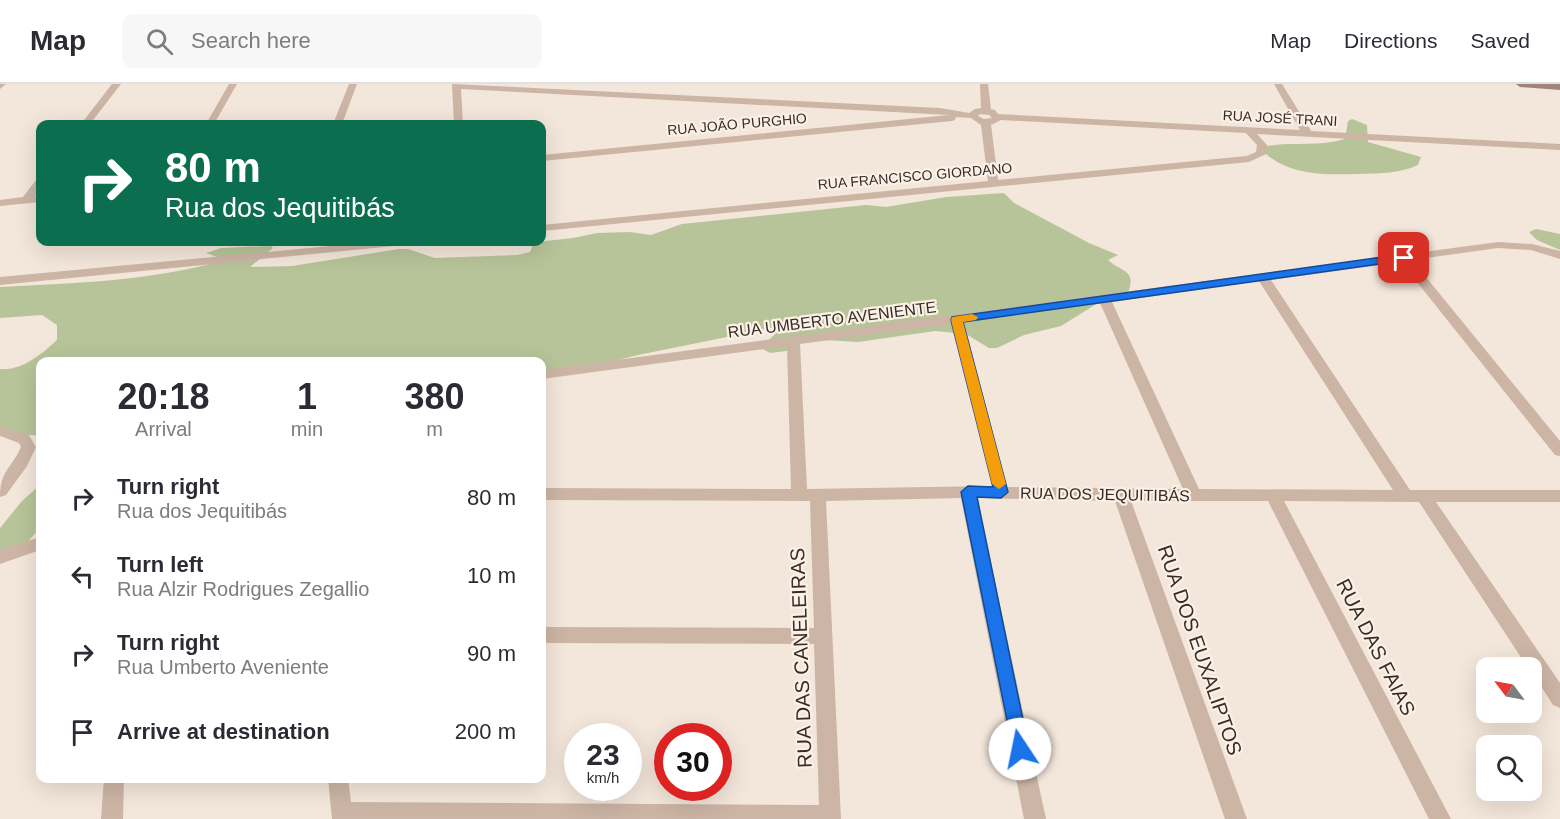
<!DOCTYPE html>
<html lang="en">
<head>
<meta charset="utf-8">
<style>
  body { margin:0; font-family:Arial,sans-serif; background:#f7f7f7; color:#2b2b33; height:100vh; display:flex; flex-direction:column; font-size:22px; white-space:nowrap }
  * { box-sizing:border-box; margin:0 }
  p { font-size:20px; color:#7c7c81 }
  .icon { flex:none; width:33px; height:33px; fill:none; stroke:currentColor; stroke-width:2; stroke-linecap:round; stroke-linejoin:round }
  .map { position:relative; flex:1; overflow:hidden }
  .panel { position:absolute; left:36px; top:273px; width:510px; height:426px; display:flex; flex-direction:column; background:#fff; border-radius:12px; box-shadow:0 6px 24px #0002 }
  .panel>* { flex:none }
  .hud { position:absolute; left:36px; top:36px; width:510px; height:126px; border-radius:12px; box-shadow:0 6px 24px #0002; background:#0b6e4f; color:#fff; overflow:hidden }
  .needle { width:39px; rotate:302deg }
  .tools { position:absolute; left:1476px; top:573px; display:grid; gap:12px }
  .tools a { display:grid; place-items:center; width:66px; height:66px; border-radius:12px; background:#fff; box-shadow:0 6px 24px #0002; font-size:30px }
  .speed { position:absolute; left:564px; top:639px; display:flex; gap:12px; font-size:30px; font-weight:700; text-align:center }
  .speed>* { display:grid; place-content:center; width:78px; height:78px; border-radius:50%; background:#fff; box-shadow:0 6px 24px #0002; line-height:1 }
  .speed small { font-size:15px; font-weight:400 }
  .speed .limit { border:9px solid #d22; background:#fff; color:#111 }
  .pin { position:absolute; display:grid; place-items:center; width:51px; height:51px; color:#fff; margin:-26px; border-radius:12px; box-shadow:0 3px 9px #0006 }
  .me { position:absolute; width:66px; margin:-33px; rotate:349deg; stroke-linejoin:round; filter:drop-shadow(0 0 4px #0008) }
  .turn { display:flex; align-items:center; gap:21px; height:126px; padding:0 30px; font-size:27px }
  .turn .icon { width:78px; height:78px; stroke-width:2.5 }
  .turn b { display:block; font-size:42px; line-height:51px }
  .eta { display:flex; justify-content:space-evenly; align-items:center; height:102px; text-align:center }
  .eta b { font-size:36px; font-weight:700; line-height:42px }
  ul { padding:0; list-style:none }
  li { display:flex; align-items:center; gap:18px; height:78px; padding:0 30px }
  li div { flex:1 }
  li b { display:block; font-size:22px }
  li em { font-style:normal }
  header { display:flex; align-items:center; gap:36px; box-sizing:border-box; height:84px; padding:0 30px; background:#fff; border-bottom:2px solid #e1e1e2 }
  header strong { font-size:28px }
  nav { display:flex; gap:33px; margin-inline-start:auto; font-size:21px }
  .search { width:420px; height:54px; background:#f7f7f7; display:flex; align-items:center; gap:15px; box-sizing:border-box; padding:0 21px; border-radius:12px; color:#7c7c81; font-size:22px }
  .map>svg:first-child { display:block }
</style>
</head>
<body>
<header>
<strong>Map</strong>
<div class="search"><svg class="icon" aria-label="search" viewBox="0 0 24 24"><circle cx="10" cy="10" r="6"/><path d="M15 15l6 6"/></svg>Search here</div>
<nav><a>Map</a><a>Directions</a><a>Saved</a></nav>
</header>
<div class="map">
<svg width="1560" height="735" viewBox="0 0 1560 735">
  <rect width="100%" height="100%" fill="#f3e6da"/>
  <path fill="#b7c499" d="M1352 35 1367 41 1368 58 1421 73 1418 81C1398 90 1381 89 1359 90 1322 91 1287 92 1259 64 1287 56 1317 64 1345 55L1348 37Z
    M1004 109 1014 119 1089 159 1118 171 1108 176C1122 189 1138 185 1127 211L1106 214 1061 242 1024 251 997 264H989L966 250 935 247 858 258 809 255 786 267 770 269 761 264 775 250 776 246 771 244 638 271 568 289 542 291V278H40V352L0 348V285C22 287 42 270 57 256V241L42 231 0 234V203C76 199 152 197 225 176L206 169 221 164 271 162 273 164 250 183 292 182 399 165H408L435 174 517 171 530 168 533 160 537 158 573 154 597 149 630 148 651 151 682 140 866 121 886 123 946 113Z
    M1536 145 1560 150V166L1537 156 1529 148Z
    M40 401V444L24 462 0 479V444L22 417Z"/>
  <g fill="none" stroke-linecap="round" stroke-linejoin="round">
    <path fill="#ccb5a5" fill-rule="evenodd" d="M0 0H6L0 5Z
      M112 0H121L90 40H81Z
      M229 0H237L214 40H206Z
      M349 0H357L342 40H333Z
      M452 0 940 24 969 29 975 25 981 24 980 0H988L991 25 995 26 998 30 1300 46 1274 0H1282L1311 47 1560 60V66L1257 50 1267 61 1266 70 1249 78 542 147V141L988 97 981 41 971 34 956 33 955 36 952 37 542 77V71L949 31 461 5 463 40H454ZM980 30 989 31 992 34 984 35 978 32ZM1001 36 1246 49 1257 61 1256 68 1247 72 998 96 991 41Z
      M40 95V105L35 112H40V118L0 122V116L23 113 36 96Z
      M373 158H410L404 161 0 201V193Z
      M1498 158 1532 160 1560 167V175L1531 166 1498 164 1412 176 1560 357V372L1555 371 1401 178 1271 196 1410 406H1560V418H1436L1560 599V624L1553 621 1532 588V584H1528L1419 418 1284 417 1451 735H1429L1268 417H1131L1247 735H1225L1115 417 977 414 1046 735H1024L961 414 826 417 841 735H332L328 694H348L351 718 819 721 814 560 542 559V543L814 544 810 417 542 416V404L791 405 787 262 542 295V286ZM1259 197 1393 406 1199 405 1112 218ZM1100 219 1183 405 1007 403 964 238ZM952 240 992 402 807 405 800 260Z
      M0 342 29 351 36 363 27 382 6 411 0 413C0 387 11 385 21 363L19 359 0 352Z
      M40 453V466L0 480V466Z
      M104 694H124L123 735H101Z"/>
    <path fill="#a08477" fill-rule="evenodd" d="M1516 0H1560V6L1520 3Z"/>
  </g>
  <path fill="#1a73e8" stroke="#114b97" stroke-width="1.5" d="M1404 170 1408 171V176L963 238 1008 408 1001 414 977 413 1029 665 1027 671 1020 674 1014 671 961 408 968 402 993 403 951 236 952 233Z"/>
  <path fill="#f59e0b" d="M972 230 978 233 976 236 963 238 1006 400 999 405 992 400 951 236 952 233Z"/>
  <g text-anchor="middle" stroke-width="4.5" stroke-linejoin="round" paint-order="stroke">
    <g font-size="14" fill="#382c27" stroke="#fbf1e7">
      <text transform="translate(1280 34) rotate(3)" y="5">RUA JOSÉ TRANI</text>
      <text transform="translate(737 40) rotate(-5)" y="5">RUA JOÃO PURGHIO</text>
      <text transform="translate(915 92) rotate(-5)" y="5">RUA FRANCISCO GIORDANO</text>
    </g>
    <g font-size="16" fill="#382c27" stroke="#fbf1e7">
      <text transform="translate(832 235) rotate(-7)" y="6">RUA UMBERTO AVENIENTE</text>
      <text transform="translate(1105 410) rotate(1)" y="6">RUA DOS JEQUITIBÁS</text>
    </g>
    <g font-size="20" fill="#382c27" stroke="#fbf1e7">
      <text transform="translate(1376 563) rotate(63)" y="7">RUA DAS FAIAS</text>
      <text transform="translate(1200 566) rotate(71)" y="7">RUA DOS EUXALIPTOS</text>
      <text transform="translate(801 574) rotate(-92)" y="7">RUA DAS CANELEIRAS</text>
    </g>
  </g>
</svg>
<div class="tools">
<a><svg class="needle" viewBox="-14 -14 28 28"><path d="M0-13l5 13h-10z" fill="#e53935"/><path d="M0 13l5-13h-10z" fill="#7c7c81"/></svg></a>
<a><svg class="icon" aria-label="search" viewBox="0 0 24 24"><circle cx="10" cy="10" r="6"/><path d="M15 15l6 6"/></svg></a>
</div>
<div class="speed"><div>23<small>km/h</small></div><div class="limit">30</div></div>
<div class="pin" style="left:1404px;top:174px;background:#d93025"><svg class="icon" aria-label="arrive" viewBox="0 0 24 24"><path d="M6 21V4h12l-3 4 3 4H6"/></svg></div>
<svg class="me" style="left:1020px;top:665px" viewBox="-20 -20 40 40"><circle r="19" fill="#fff"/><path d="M0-13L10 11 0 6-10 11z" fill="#1a73e8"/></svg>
<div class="hud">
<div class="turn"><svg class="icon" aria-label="right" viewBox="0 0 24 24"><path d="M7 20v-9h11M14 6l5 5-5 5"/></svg><div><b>80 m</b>Rua dos Jequitibás</div></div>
</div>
<section class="panel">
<div class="eta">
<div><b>20:18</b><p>Arrival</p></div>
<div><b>1</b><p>min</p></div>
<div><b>380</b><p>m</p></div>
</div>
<ul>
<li><svg class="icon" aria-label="right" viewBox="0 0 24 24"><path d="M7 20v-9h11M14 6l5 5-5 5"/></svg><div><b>Turn right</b><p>Rua dos Jequitibás</p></div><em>80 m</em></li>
<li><svg class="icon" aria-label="left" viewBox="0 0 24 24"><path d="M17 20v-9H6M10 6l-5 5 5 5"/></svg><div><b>Turn left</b><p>Rua Alzir Rodrigues Zegallio</p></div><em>10 m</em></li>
<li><svg class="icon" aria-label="right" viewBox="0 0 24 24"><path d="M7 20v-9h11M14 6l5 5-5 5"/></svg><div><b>Turn right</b><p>Rua Umberto Aveniente</p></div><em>90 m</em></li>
<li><svg class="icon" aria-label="arrive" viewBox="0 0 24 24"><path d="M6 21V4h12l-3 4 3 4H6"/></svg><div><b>Arrive at destination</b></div><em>200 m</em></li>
</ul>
</section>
</div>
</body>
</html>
